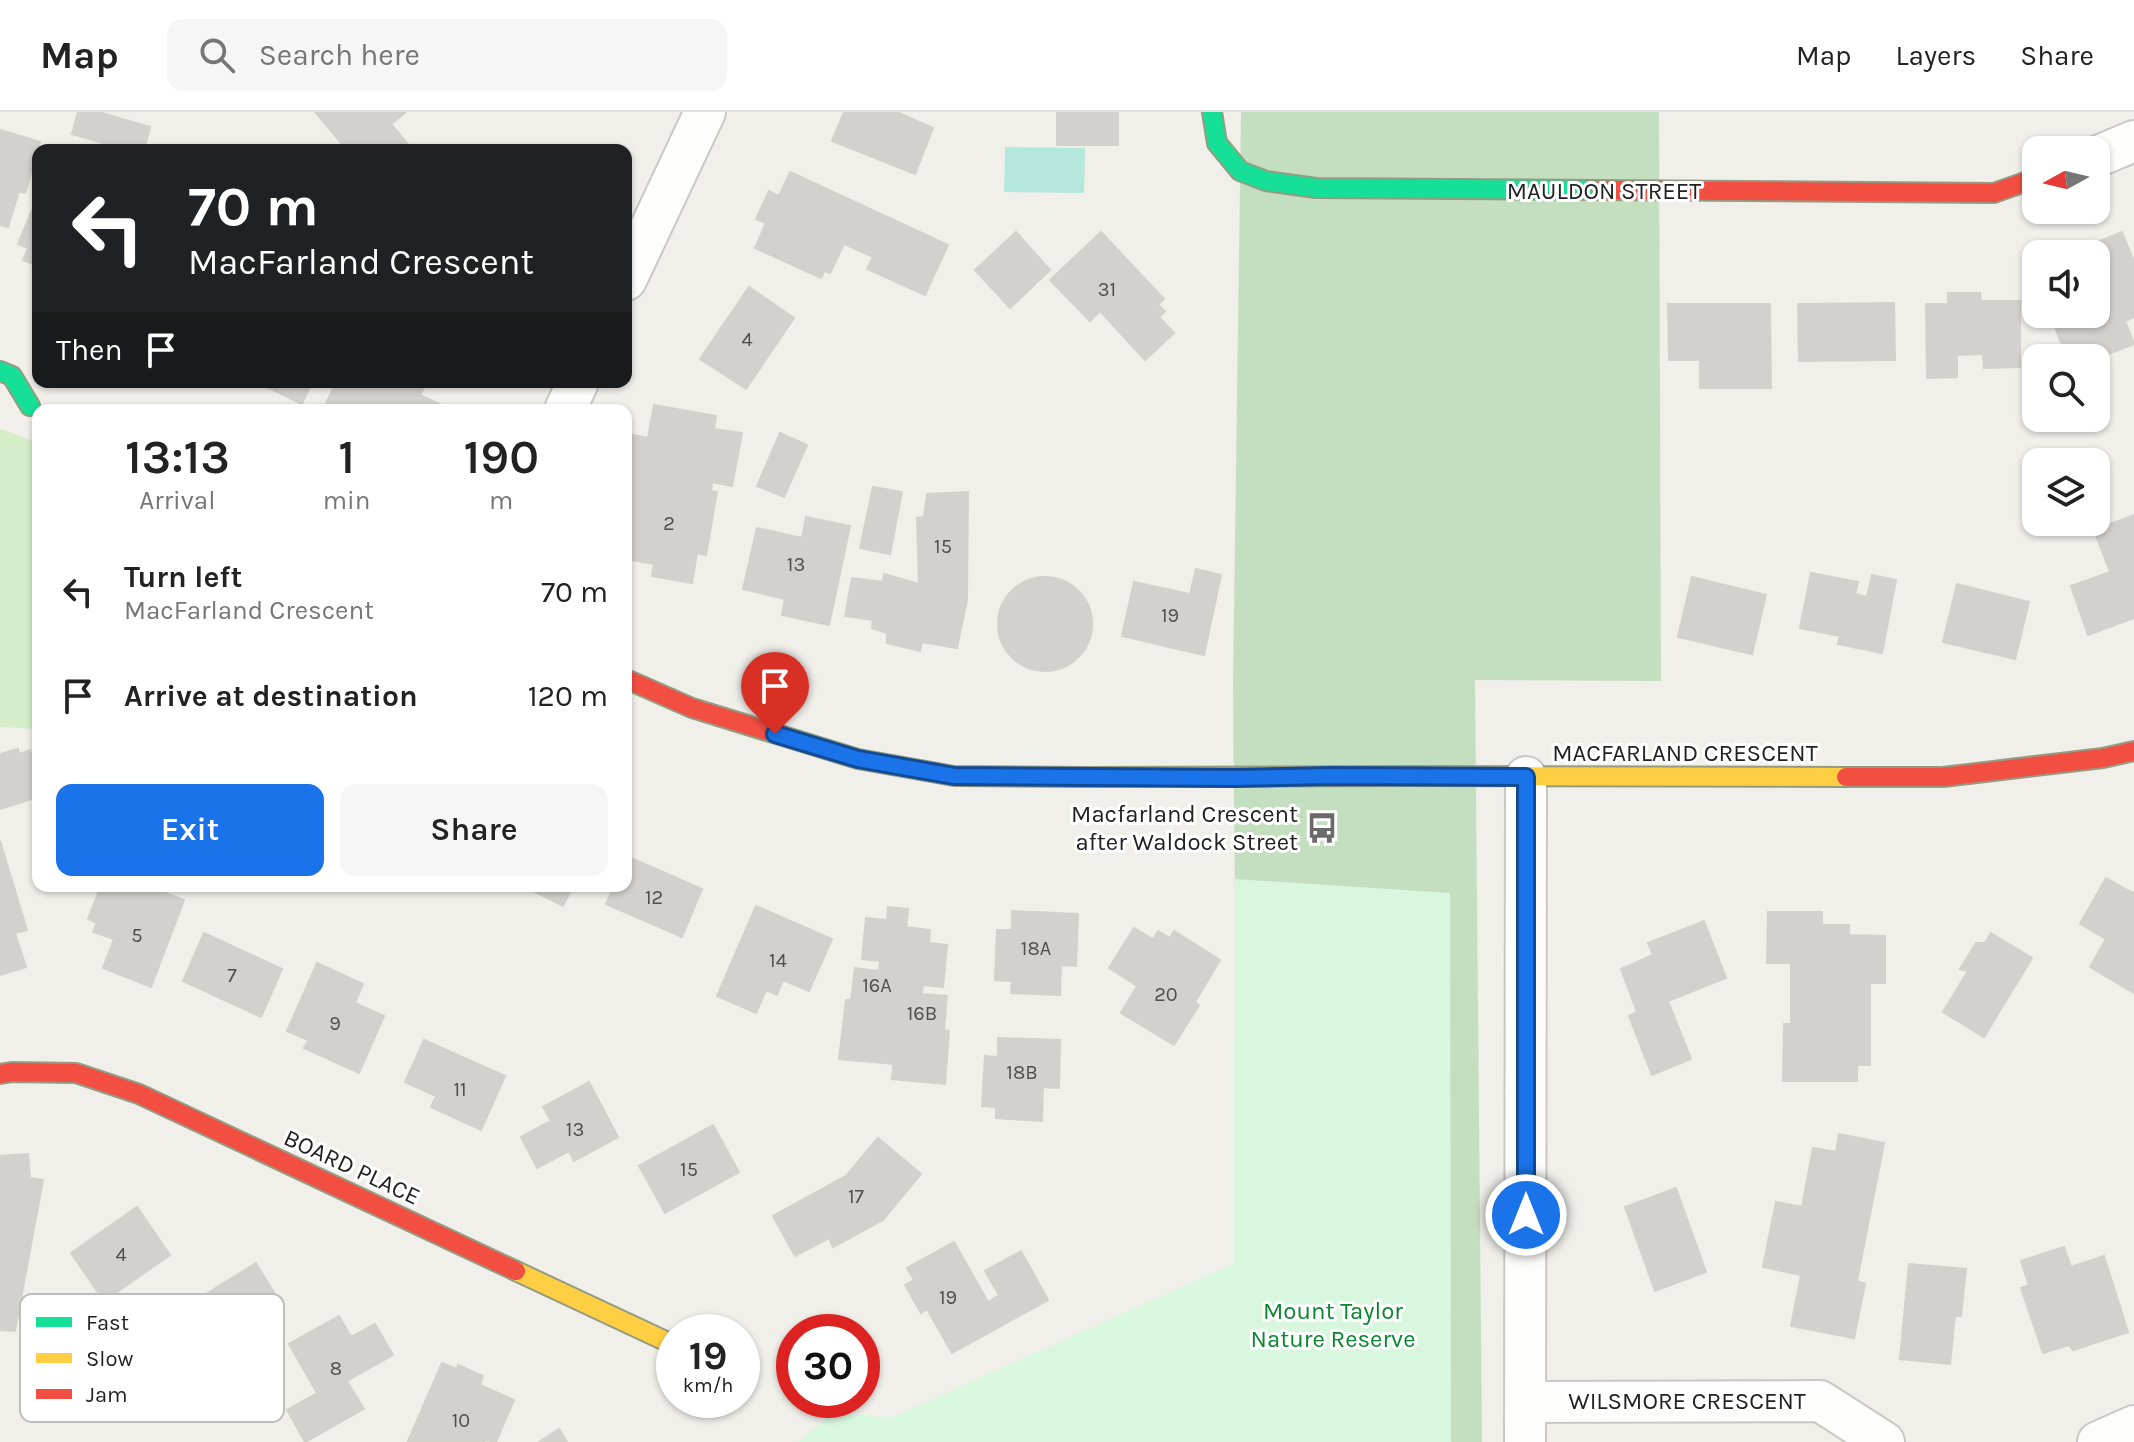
<!DOCTYPE html>
<html lang="en">
<head>
<meta charset="utf-8">
<style>
  body { margin:0; font-family:Karla,sans-serif; background:#f6f6f6; color:#222; height:100vh; display:flex; flex-direction:column; font-size:30px; white-space:nowrap }
  * { box-sizing:border-box; margin:0 }
  p { font-size:26px; color:#767676 }
  .icon { flex:none; width:44px; height:44px; fill:none; stroke:currentColor; stroke-width:2; stroke-linecap:round; stroke-linejoin:round }
  .map { position:relative; flex:1; overflow:hidden }
  .side { position:absolute; left:32px; top:292px; width:600px; height:488px; display:flex; flex-direction:column; background:#fff; border-radius:16px; box-shadow:0 2px 6px #0004 }
  .side>* { flex:none }
  .guide { position:absolute; left:32px; top:32px; width:600px; height:244px; border-radius:16px; box-shadow:0 2px 6px #0004; background:#202124; color:#fff; overflow:hidden }
  .needle { width:52px; rotate:262deg }
  .controls { position:absolute; left:2022px; top:24px; display:grid; gap:16px }
  .controls a { display:grid; place-items:center; width:88px; height:88px; border-radius:16px; background:#fff; box-shadow:0 2px 6px #0004; font-size:40px }
  .speed { position:absolute; left:656px; top:1202px; display:flex; gap:16px; font-size:40px; font-weight:700; text-align:center }
  .speed>* { display:grid; place-content:center; width:104px; height:104px; border-radius:50%; background:#fff; box-shadow:0 2px 6px #0004; line-height:1 }
  .speed small { font-size:20px; font-weight:400 }
  .speed .limit { border:12px solid #d22; background:#fff; color:#111 }
  .pin { position:absolute; display:grid; place-items:center; width:68px; height:68px; color:#fff; margin:-82px -34px; border-radius:50% 50% 50% 0; rotate:-45deg; box-shadow:0 0 8px #0007 }
  .pin .icon { rotate:45deg }
  .me { position:absolute; width:88px; margin:-44px; rotate:0deg; stroke-linejoin:round; filter:drop-shadow(0 0 6px #0008) }
  .turn { display:flex; align-items:center; gap:28px; height:168px; padding:0 24px; font-size:36px }
  .turn .icon { width:104px; height:104px; stroke-width:2.5 }
  .turn b { display:block; font-size:56px; line-height:68px }
  .then { display:flex; align-items:center; height:76px; padding:0 24px; background:#0003; gap:16px; font-size:30px }
  .eta { display:flex; justify-content:space-evenly; align-items:center; height:136px; text-align:center }
  .eta b { font-size:48px; font-weight:600; line-height:56px }
  .cta { display:flex; gap:16px; margin-top:auto; padding:16px 24px }
  .cta a { flex:1; height:92px; border-radius:16px; background:#1a73e8; color:#fff; font-size:32px; font-weight:600; line-height:92px; text-align:center }
  .cta a+a { background:#f6f6f6; color:#222 }
  ul { padding:0; list-style:none }
  li { display:flex; align-items:center; gap:24px; height:104px; padding:0 24px }
  li div { flex:1 }
  li b { display:block; font-size:30px }
  li em { font-style:normal }
  header { display:flex; align-items:center; gap:48px; box-sizing:border-box; height:112px; padding:0 40px; background:#fff; border-bottom:2px solid #e0e0e0 }
  header strong { font-size:38px }
  nav { display:flex; gap:44px; margin-inline-start:auto; font-size:28px }
  .search { width:560px; height:72px; background:#f6f6f6; display:flex; align-items:center; gap:20px; box-sizing:border-box; padding:0 28px; border-radius:16px; color:#767676; font-size:30px }
  .map>svg:first-child { display:block }
</style>
</head>
<body>
<header>
<strong>Map</strong>
<div class="search"><svg class="icon" aria-label="search" viewBox="0 0 24 24"><circle cx="10" cy="10" r="6"/><path d="M15 15l6 6"/></svg>Search here</div>
<nav><a>Map</a><a>Layers</a><a>Share</a></nav>
</header>
<div class="map">
<svg width="2134" height="1330" viewBox="0 0 2134 1330">
  <rect width="100%" height="100%" fill="#f0efea"/>
  <path fill="#d5eec9" d="M0 317 38 330V617L0 615Z"/>
  <path fill="#c4dfbf" d="M1241 0H1659L1661 569 1475 568 1482 1330H1254L1238 1152 1233 572Z"/>
  <path fill="#d9f6df" d="M1235 767 1450 781 1451 1330H799L833 1300 891 1306 1233 1152Z"/>
  <path fill="#b5e8dd" d="M1005 35 1085 36 1084 81 1004 80Z"/>
  <path fill="#d2d1cd" stroke="#d3d1cb" stroke-width="2" d="M78 0H98L150 15 144 38H128L72 22Z
    M315 0H406L360 38H347Z
    M844 0H897L933 16 915 62 832 29Z
    M1057 0H1118V33H1057Z
    M391 12 411 36 409 38H360Z
    M0 18 40 30 25 81 19 79 8 115 0 113Z
    M790 60 948 133 925 183 867 157 873 145 844 132 830 161 824 159 821 166 755 136 766 111 756 107 769 79 779 84Z
    M38 84V154L23 148 28 136 18 132Z
    M1016 120 1050 158 1010 196 975 158Z
    M1101 120 1164 187 1158 193 1165 199 1159 205 1174 221 1145 248 1100 199 1090 209 1050 168Z
    M2122 120 2134 150V205L2125 209 2134 232 2096 247 2067 246 2050 202H2096V142H2073L2072 140Z
    M749 175 794 206 746 277 700 247Z
    M1948 181H1980L1981 189H2020V255L1984 256 1983 242 1957 243V265L1927 266 1926 192H1948Z
    M1894 191 1895 248 1799 249 1798 192Z
    M1668 192H1770L1771 276H1700V248H1669Z
    M256 270H312L302 292Z
    M336 270H427L420 283 446 295 445 298H323Z
    M654 293 716 304 714 317 742 321 732 374 712 370 711 379 717 380 706 443 697 441 692 471 652 464 654 452 626 447V336L628 322 648 326Z
    M780 321 807 333 784 385 757 374Z
    M873 375 902 380 890 442 860 436Z
    M968 380 967 488 957 536 922 530 920 539 887 531V521L872 516 873 508 845 504 852 466 883 470 884 462 919 472 917 406 924 405 927 382Z
    M2134 403V506L2088 523 2071 474 2110 460 2094 418Z
    M806 405 850 414 829 513 782 503 785 487 743 477 757 416 802 426Z
    M1196 457 1221 463 1204 543 1122 524 1134 470 1190 482Z
    M1811 461 1858 470 1855 482 1867 485 1872 463 1896 468 1882 541 1838 532 1840 524 1800 516Z
    M998 512a47 47 0 1 1 94 0a47 47 0 1 1-94 0Z
    M1692 465 1766 483 1752 542 1678 525Z
    M1957 472 2029 490 2015 547 1943 530Z
    M18 637 19 642 30 638 38 664 33 667 38 685 0 697V642Z
    M0 729 27 818 15 821 26 855 0 863Z
    M626 744 702 777 682 825 606 792 614 774H626Z
    M2106 766 2133 781 2134 779V881L2090 855 2106 827 2080 812Z
    M101 774H147L184 788 151 875 103 856 114 827 93 820 97 811 88 807Z
    M523 774H573L563 794Z
    M756 794 832 827 809 879 783 868 777 883 766 878 756 901 717 884Z
    M888 795 908 797 894 952 839 947 846 888H851L855 856 879 859 880 849 862 847 866 806 887 808Z
    M1012 799 1078 802 1076 854 1061 853 1060 883 1011 881 1012 869 995 868 997 818H1012Z
    M1768 800H1822V813H1849V823L1885 824V871H1870V953H1857V969H1783L1784 912H1791V851H1767Z
    M1704 809 1726 866 1668 889 1691 947 1652 963 1629 904 1637 900 1621 857 1653 843 1648 831Z
    M906 815 930 818 929 831 947 833 943 875 923 873 922 882 947 884 944 918 949 919 945 972 892 967Z
    M1134 816 1153 827 1158 819 1170 826 1174 819 1220 848 1195 890 1199 893 1174 933 1121 901 1137 874 1109 856Z
    M204 821 282 857 261 905 183 869Z
    M1991 821 2032 846 1984 925 1943 900 1968 859 1960 857 1976 831H1985Z
    M317 851 363 872 355 891 384 904 359 961 304 936 308 928 287 919Z
    M998 926 1060 928 1059 976 1043 975 1042 1009 996 1006V995L982 994 985 944 998 945Z
    M424 928 505 964 481 1018 431 995 436 984 405 970Z
    M589 970 618 1025 574 1049 569 1039 537 1056 521 1025 551 1009 543 995Z
    M713 1013 739 1060 665 1101 639 1054Z
    M1839 1022 1884 1031 1857 1169 1865 1172 1854 1226 1791 1214 1801 1163 1763 1155 1776 1090 1802 1095 1813 1036 1836 1040Z
    M878 1026 921 1062 883 1108 833 1135 829 1126 795 1144 773 1104 846 1064Z
    M28 1042 30 1066 43 1068 15 1219 0 1218V1044Z
    M1676 1076 1706 1160 1655 1179 1625 1095Z
    M137 1095 170 1143 104 1189 71 1141Z
    M954 1130 988 1190 999 1183 985 1159 1021 1139 1048 1188 952 1241 927 1197 921 1201 905 1173 914 1168 907 1156Z
    M2064 1135 2071 1155 2104 1144 2128 1220 2073 1238 2069 1233 2043 1241 2021 1176 2029 1173 2021 1149Z
    M256 1151 283 1196 210 1241 182 1197Z
    M1909 1152 1966 1157 1961 1204H1955L1950 1252 1900 1247Z
    M339 1204 351 1225 375 1212 393 1243 347 1269 364 1297 305 1330 287 1298 317 1281 289 1232Z
    M442 1251 457 1257 458 1253 483 1264 480 1273 514 1288 496 1330 485 1328 484 1330 408 1329Z
    M559 1317 567 1330H539Z"/>
  <g fill="none" stroke-linecap="round" stroke-linejoin="round">
    <defs>
      <path id="street" d="M2096 45 2134 29
        M626 168 705 0
        M565 298 578 270
        M1526 1290 1820 1289 1884 1330
        M1525 1330 1526 665
        M2098 1330 2134 1314"/>
      <path id="fast" d="M1212 0 1217 31 1240 59 1266 69 1316 76 1601 78
        M0 259 12 264 30 294
        M1086 665 1407 664"/>
      <path id="slow" d="M1407 664 1846 665
        M516 1159 674 1233"/>
      <path id="jam" d="M1601 78 1994 81 2036 66
        M626 567 692 596 858 647 954 664 1086 665
        M1846 665H1943L2103 646 2134 639
        M0 962 12 960 76 961 139 982 516 1159"/>
    </defs>
    <use href="#street" stroke="#c9c8c6" stroke-width="44"/>
    <use href="#fast" stroke="#949b81" stroke-width="22"/>
    <use href="#slow" stroke="#949b81" stroke-width="22"/>
    <use href="#jam" stroke="#949b81" stroke-width="22"/>
    <use href="#street" stroke="#fdfdfc" stroke-width="40"/>
    <use href="#fast" stroke="#16e098" stroke-width="18"/>
    <use href="#slow" stroke="#ffcf43" stroke-width="18"/>
    <use href="#jam" stroke="#f24e42" stroke-width="18"/>
  </g>
  <g fill="none" stroke-linecap="round" stroke-linejoin="round">
    <defs>
      <path id="route" d="M775 622 858 647 954 664 1234 666 1332 664 1526 665V1103"/>
    </defs>
    <use href="#route" stroke="#114b97" stroke-width="20"/>
    <use href="#route" stroke="#1a73e8" stroke-width="14"/>
  </g>
  <defs>
    <symbol id="bus-bare" viewBox="-9 -9 18 18"><path d="M-5-6H5V4H4V6H2V4H-2V6H-4V4H-5ZM-3.5-4V0h7V-4ZM-3.5 1.2v1.5H-2V1.2ZM2 1.2v1.5H3.5V1.2Z" fill="#6a6a68" stroke="#fff" stroke-width="2.5" paint-order="stroke"/></symbol>
  </defs>
  <g fill-rule="evenodd">
    <use href="#bus-bare" x="1300" y="694" width="44" height="44"/>
  </g>
  <g text-anchor="middle" stroke-width="6" stroke-linejoin="round" paint-order="stroke">
    <g font-size="20" fill="#4e4e4d">
      <text x="1107" y="184">31</text>
      <text x="747" y="234">4</text>
      <text x="669" y="418">2</text>
      <text x="943" y="441">15</text>
      <text x="796" y="459">13</text>
      <text x="1170" y="510">19</text>
      <text x="654" y="792">12</text>
      <text x="137" y="830">5</text>
      <text x="1036" y="843">18A</text>
      <text x="778" y="855">14</text>
      <text x="232" y="870">7</text>
      <text x="877" y="880">16A</text>
      <text x="1166" y="889">20</text>
      <text x="922" y="908">16B</text>
      <text x="335" y="918">9</text>
      <text x="1022" y="967">18B</text>
      <text x="460" y="984">11</text>
      <text x="575" y="1024">13</text>
      <text x="689" y="1064">15</text>
      <text x="856" y="1091">17</text>
      <text x="121" y="1149">4</text>
      <text x="948" y="1192">19</text>
      <text x="336" y="1263">8</text>
      <text x="461" y="1315">10</text>
    </g>
    <g font-size="24" fill="#222" stroke="#fff">
      <text x="1604" y="87">MAULDON STREET</text>
      <text x="1685" y="649">MACFARLAND CRESCENT</text>
      <text transform="translate(352 1055) rotate(25)" y="8">BOARD PLACE</text>
      <text x="1687" y="1297">WILSMORE CRESCENT</text>
    </g>
    <g font-size="24" fill="#222" stroke="#fff" text-anchor="end">
      <text x="1298" y="710">Macfarland Crescent<tspan x="1298" dy="28">after Waldock Street</tspan></text>
    </g>
    <g font-size="24" fill="#09872f" stroke="#fff">
      <text x="1333" y="1207">Mount Taylor<tspan x="1333" dy="28">Nature Reserve</tspan></text>
    </g>
  </g>
  <rect x="20" y="1182" width="264" height="128" rx="12" fill="#fff" stroke="#bdbdbd" stroke-width="2"/>
  <rect x="36" y="1205" width="36" height="10" fill="#16e098"/>
  <rect x="36" y="1241" width="36" height="10" fill="#ffcf43"/>
  <rect x="36" y="1277" width="36" height="10" fill="#f24e42"/>
  <g font-size="22" fill="#222">
    <text x="86" y="1218">Fast</text>
    <text x="86" y="1254">Slow</text>
    <text x="86" y="1290">Jam</text>
  </g>
</svg>
<div class="controls">
<a><svg class="needle" viewBox="-14 -14 28 28"><path d="M0-13l5 13h-10z" fill="#e53935"/><path d="M0 13l5-13h-10z" fill="#767676"/></svg></a>
<a><svg class="icon" aria-label="sound" viewBox="0 0 24 24"><path d="M4 9h4l5-4v14l-5-4H4zM17 9q2 3 0 6"/></svg></a>
<a><svg class="icon" aria-label="search" viewBox="0 0 24 24"><circle cx="10" cy="10" r="6"/><path d="M15 15l6 6"/></svg></a>
<a><svg class="icon" aria-label="layers" viewBox="0 0 24 24"><path d="M12 4l9 5-9 5-9-5zM3 14l9 5 9-5"/></svg></a>
</div>
<div class="speed"><div>19<small>km/h</small></div><div class="limit">30</div></div>
<div class="pin" style="left:775px;top:622px;background:#d93025"><svg class="icon" aria-label="arrive" viewBox="0 0 24 24"><path d="M6 21V4h12l-3 4 3 4H6"/></svg></div>
<svg class="me" style="left:1526px;top:1103px" viewBox="-20 -20 40 40"><circle r="17" fill="#1a73e8" stroke="#fff" stroke-width="3"/><path d="M0-11L8 9 0 5-8 9z" fill="#fff"/></svg>
<div class="guide">
<div class="turn"><svg class="icon" aria-label="left" viewBox="0 0 24 24"><path d="M17 20v-9H6M10 6l-5 5 5 5"/></svg><div><b>70 m</b>MacFarland Crescent</div></div>
<div class="then">Then<svg class="icon" aria-label="arrive" viewBox="0 0 24 24"><path d="M6 21V4h12l-3 4 3 4H6"/></svg></div>
</div>
<section class="side">
<div class="eta">
<div><b>13:13</b><p>Arrival</p></div>
<div><b>1</b><p>min</p></div>
<div><b>190</b><p>m</p></div>
</div>
<ul>
<li><svg class="icon" aria-label="left" viewBox="0 0 24 24"><path d="M17 20v-9H6M10 6l-5 5 5 5"/></svg><div><b>Turn left</b><p>MacFarland Crescent</p></div><em>70 m</em></li>
<li><svg class="icon" aria-label="arrive" viewBox="0 0 24 24"><path d="M6 21V4h12l-3 4 3 4H6"/></svg><div><b>Arrive at destination</b></div><em>120 m</em></li>
</ul>
<div class="cta"><a>Exit</a><a>Share</a></div>
</section>
</div>
</body>
</html>
